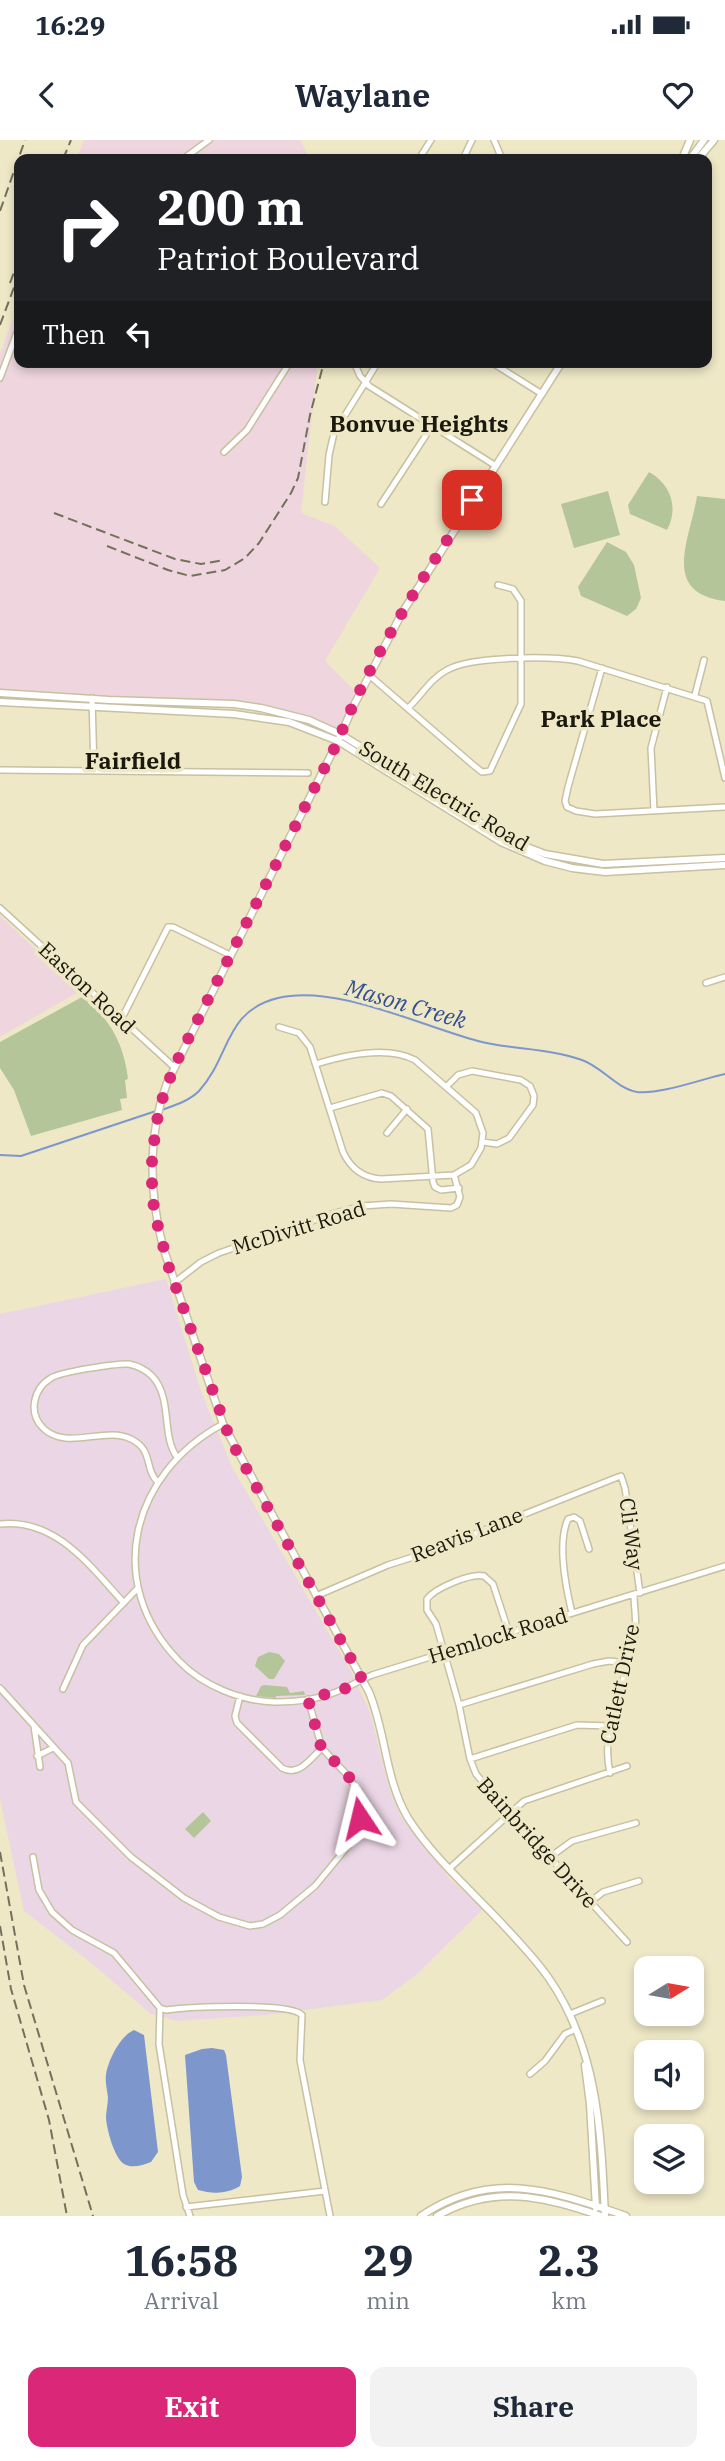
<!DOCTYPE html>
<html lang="en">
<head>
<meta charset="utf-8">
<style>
  body { margin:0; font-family:"IBM Plex Serif",serif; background:#f2f2f3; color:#1f2937; height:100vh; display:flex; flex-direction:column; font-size:26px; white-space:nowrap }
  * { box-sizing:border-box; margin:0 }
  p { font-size:23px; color:#747a83 }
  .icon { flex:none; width:38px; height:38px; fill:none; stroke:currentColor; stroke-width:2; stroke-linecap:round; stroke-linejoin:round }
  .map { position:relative; height:2076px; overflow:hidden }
  .details { display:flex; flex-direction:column; background:#fff; flex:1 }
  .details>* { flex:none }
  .top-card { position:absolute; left:14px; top:14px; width:698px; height:214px; border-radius:14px; box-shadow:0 4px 10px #0003; background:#202124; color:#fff; overflow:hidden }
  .needle { width:46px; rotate:79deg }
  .fabs { position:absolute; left:634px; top:1816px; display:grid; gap:14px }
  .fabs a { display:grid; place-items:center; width:70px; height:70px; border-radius:14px; background:#fff; box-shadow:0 4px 10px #0003; font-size:35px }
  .pin { position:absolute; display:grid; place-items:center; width:60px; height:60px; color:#fff; margin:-30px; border-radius:14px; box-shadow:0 4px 10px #0006 }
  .me { position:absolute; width:77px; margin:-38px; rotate:350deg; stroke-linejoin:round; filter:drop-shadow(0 0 5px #0008) }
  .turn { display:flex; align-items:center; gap:24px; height:147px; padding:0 28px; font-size:32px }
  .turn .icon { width:91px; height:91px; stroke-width:2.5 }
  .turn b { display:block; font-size:49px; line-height:60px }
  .then { display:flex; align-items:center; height:66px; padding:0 28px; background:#0003; gap:14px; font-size:26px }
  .eta { display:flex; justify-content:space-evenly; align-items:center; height:119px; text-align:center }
  .eta b { font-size:42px; font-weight:700; line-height:49px }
  .primary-button { display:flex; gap:14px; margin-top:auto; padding:14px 28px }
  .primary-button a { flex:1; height:80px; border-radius:14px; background:#db2777; color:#fff; font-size:28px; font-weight:700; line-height:80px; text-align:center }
  .primary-button a+a { background:#f2f2f3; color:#1f2937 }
  .status { display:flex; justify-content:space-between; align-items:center; height:49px; padding:0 35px; background:#fff; direction:ltr }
  .status svg { height:19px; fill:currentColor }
  header { display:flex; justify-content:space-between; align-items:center; height:91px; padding:0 28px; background:#fff; font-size:32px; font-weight:700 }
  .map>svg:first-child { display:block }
</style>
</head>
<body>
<div class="status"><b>16:29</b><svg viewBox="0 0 49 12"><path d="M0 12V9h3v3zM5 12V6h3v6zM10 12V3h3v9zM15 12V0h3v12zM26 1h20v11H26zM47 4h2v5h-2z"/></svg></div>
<header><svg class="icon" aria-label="back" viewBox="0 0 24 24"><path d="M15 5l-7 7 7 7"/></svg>Waylane<svg class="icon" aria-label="heart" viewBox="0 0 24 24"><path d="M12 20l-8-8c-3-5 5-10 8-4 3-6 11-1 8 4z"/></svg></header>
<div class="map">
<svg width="725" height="2076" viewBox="0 0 725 2076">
  <rect width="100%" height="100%" fill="#eee8c7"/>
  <path fill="#efd6de" d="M84 0H300L310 19H76Z
    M19 164V222H318L301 373 335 386 380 428 325 521 356 552 339 590 307 575 247 564 0 551V213Z
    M0 776 80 851 0 897Z"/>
  <path fill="#ebd6e5" d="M166 1139 202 1254 232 1327 352 1533 370 1572 389 1648 400 1675 450 1739 483 1769 416 1835 382 1860 265 1875 177 1881 151 1874 90 1822 24 1771 0 1659V1174Z"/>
  <path fill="#b4c59a" d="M649 332C671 344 679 368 667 390L630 374 628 365Z
    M608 351 620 395 574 408 561 364Z
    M697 356 725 359V461C659 453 691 397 697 356Z
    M607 402 626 412 634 425 641 458 636 469 627 476 581 456 578 447Z
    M82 857C110 878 124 904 128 939L125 940 127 958 120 959 122 970 31 996 14 950 0 928V902Z
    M269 1512 279 1514 285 1521 274 1539H269L255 1526 258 1517Z
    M265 1545 287 1547 290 1553 304 1551 305 1555 276 1556V1558L256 1556 261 1546Z
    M203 1672 211 1681 194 1698 185 1689Z"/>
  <path fill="#7d96cc" d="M134 1890 144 1895 158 2012 151 2022C143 2025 132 2029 124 2024 114 2017 107 1990 106 1978 106 1971 108 1964 108 1957 107 1949 105 1942 106 1935 108 1920 121 1895 134 1890Z
    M212 1908 224 1910 226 1915 242 2037 240 2046C227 2054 213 2054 198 2050L194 2042 185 1915 202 1909Z"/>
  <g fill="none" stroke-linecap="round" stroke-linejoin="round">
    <path stroke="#7d96cc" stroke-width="2" d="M162 970C175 965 189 961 199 951 231 916 224 871 278 858 336 844 421 886 478 901 512 910 549 908 582 920 602 927 616 948 637 952 659 955 702 939 725 934
      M0 1015 21 1016 156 971"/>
    <defs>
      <path id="minor" d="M494 0 502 19
        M183 19 209 0
        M419 19 431 0
        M463 19 472 0
        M354 222 360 236 369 246 496 326
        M491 222 542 254
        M0 238 19 187
        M224 312 247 290 290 222
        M325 362 329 315 334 293 378 222
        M381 364 432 286
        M602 528 568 647 565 661 567 667 576 671 595 674 725 667
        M369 535 472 624 482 632 490 631 521 564V461L513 449 498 445
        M695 555 704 520
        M92 558 94 631
        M408 568C421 556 431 538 447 530 471 516 550 516 578 521L707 561 725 638
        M0 630 308 633
        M654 671 651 608 667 547
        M0 768 174 927
        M706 843 725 837
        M121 880 168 787H173L230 815
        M279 887 299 893 310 907 343 1012C351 1029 363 1038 381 1039L454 1035 471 1025 481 1008 483 993 476 973 415 920C387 905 345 915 316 924
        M447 946 458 935 472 931 521 940 530 946 534 956 533 965 509 998 497 1004 483 1002
        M330 968 382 953 391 956 428 989 433 1042 435 1047 441 1050 459 1048
        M387 993 407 969
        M174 1143 201 1122 219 1113 335 1073 362 1066 391 1064 451 1068 457 1065 460 1057 454 1035
        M223 1284C131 1333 103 1443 179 1521 203 1546 241 1561 275 1562 298 1562 322 1559 343 1549 353 1545 362 1539 372 1535L725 1426
        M621 1336 625 1348 640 1453
        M158 1342C144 1330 154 1310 131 1299 105 1286 66 1311 43 1288 28 1273 33 1249 51 1238 60 1232 117 1223 129 1224 138 1226 146 1230 152 1236 173 1258 161 1296 177 1317
        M0 1384C56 1378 90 1426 124 1463
        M316 1456 388 1425 429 1412 618 1337
        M572 1473C566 1448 557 1403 568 1379L574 1377 580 1381 589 1409
        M509 1493 493 1444 484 1436C471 1433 435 1448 427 1459V1470L436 1484 444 1512 459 1565 470 1619 476 1634 502 1665 627 1802
        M0 1548 68 1623 76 1662 131 1717 184 1758 219 1777 250 1786 263 1784 280 1775 315 1746 348 1706 360 1681V1663L356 1649 349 1637 322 1608 308 1559
        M63 1549 83 1505 137 1449
        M240 1556 235 1576 237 1583 282 1628C299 1637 310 1619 322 1608
        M459 1565 593 1524 609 1521 627 1523
        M34 1586 40 1627
        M37 1616 53 1608
        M470 1619 577 1585 610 1586
        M610 1633C599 1585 628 1541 635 1493 637 1481 634 1467 634 1455
        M33 1717 39 1750 52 1772 72 1790 114 1813 160 1868 159 1904 183 2055 190 2076
        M550 1717 572 1701 636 1683
        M450 1728 524 1661 627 1626
        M590 1762 603 1752 639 1741
        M160 1868 166 1870C187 1867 291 1862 302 1875L300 1920 330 2076
        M570 1874 602 1861
        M530 1934 545 1921 565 1894 576 1889
        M186 2067 325 2051"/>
      <path id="major" d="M682 19 690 0
        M690 19 704 0
        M698 19 714 0
        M562 222 402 473 353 567 338 601 167 943C147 998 149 1052 163 1107L223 1284 369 1552C386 1592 385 1640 408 1678 434 1719 474 1753 507 1789 521 1804 536 1820 548 1837 598 1908 601 1992 605 2076
        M0 553 109 560 234 564 261 568 309 580 340 594 417 641 490 689 519 704 545 714 603 724 725 718
        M0 562 234 574 289 582 338 601 501 702 545 721 572 728 605 732 725 725
        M585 1925 590 1964 596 2068
        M421 2076C492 2028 553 2051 626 2076
        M437 2076C493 2044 544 2056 601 2076"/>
    </defs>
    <use href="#minor" stroke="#c7c1a1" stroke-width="8"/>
    <use href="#major" stroke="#c7c1a1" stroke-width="9"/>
    <use href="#minor" stroke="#fff" stroke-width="5"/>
    <use href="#major" stroke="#fff" stroke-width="6"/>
    <path stroke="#74705b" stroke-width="2" stroke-dasharray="10 5" stroke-linecap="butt" d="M63 19 71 0
      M0 71 25 0
      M10 143 19 119
      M0 185 19 134
      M54 373 175 419 201 424 224 420
      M107 406 168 430 190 436 225 430 245 418 259 403 291 353 298 338 310 275 324 222
      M0 1712 24 1845 93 2076
      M0 1786 11 1849 49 1980 67 2076"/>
  </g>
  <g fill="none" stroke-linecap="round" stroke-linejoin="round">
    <path stroke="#db2777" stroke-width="12" stroke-dasharray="0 21.6" d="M360 1678V1664L356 1649 349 1637 321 1607 308 1559 344 1549 362 1539 230 1299 169 1128 156 1079 152 1055V1016L159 968 174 927 338 601C371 515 424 438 472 360"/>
  </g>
  <g text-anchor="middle" stroke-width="7" stroke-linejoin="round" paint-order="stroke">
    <g font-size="21" fill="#1b190d" stroke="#eee8c7">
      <text transform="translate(444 656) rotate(31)" y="7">South Electric Road</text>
      <text transform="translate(87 848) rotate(43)" y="7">Easton Road</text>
      <text transform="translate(299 1088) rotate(-17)" y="7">McDivitt Road</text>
      <text transform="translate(631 1394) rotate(83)" y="7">Cli Way</text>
      <text transform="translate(467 1395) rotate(-21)" y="7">Reavis Lane</text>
      <text transform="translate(498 1496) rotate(-17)" y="7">Hemlock Road</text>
      <text transform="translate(620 1544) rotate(-78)" y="7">Catlett Drive</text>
      <text transform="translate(537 1703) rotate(48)" y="7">Bainbridge Drive</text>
    </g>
    <g font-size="23" font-weight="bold" fill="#1b190d" stroke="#eee8c7">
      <text x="419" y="292">Bonvue Heights</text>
      <text x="601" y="587">Park Place</text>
      <text x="133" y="629">Fairfield</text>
    </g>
    <g font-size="23" font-style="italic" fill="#345093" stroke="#eee8c7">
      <text transform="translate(406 864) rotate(16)" y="8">Mason Creek</text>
    </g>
  </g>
</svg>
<div class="fabs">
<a><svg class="needle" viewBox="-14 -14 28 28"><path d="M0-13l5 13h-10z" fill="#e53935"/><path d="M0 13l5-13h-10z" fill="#747a83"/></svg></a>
<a><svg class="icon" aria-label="sound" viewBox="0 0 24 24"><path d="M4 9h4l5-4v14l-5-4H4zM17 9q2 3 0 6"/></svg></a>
<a><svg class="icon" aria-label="layers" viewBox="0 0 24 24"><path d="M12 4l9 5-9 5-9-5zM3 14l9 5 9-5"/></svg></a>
</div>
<div class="pin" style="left:472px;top:360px;background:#d93025"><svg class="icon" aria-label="arrive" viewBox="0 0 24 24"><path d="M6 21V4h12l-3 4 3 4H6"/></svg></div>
<svg class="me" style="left:360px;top:1678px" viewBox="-20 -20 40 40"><path d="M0-17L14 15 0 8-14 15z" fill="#db2777" stroke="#fff" stroke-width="4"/></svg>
<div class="top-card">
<div class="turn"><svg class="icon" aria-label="right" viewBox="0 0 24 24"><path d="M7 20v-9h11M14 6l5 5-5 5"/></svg><div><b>200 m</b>Patriot Boulevard</div></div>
<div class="then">Then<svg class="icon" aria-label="left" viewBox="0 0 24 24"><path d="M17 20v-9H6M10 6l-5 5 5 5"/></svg></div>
</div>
</div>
<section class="details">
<div class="eta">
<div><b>16:58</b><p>Arrival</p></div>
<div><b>29</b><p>min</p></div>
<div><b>2.3</b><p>km</p></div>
</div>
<div class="primary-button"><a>Exit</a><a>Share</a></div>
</section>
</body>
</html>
